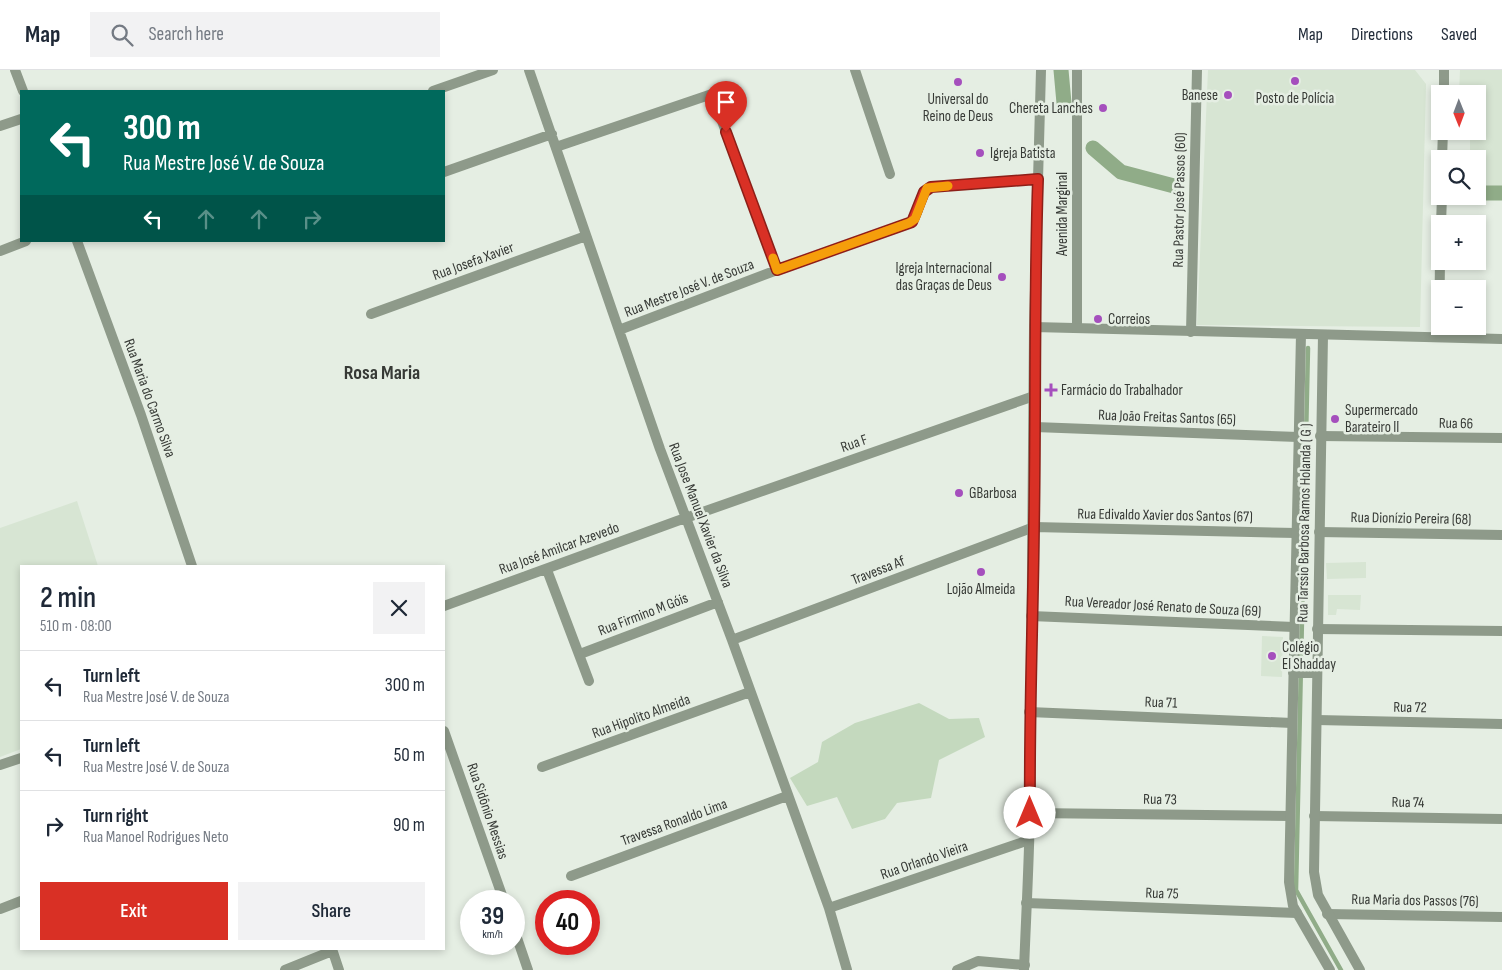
<!DOCTYPE html>
<html lang="en">
<head>
<meta charset="utf-8">
<style>
  body { margin:0; font-family:"Sofia Sans Condensed",sans-serif; background:#f2f2f3; color:#1f2937; height:100vh; display:flex; flex-direction:column; font-size:19px; white-space:nowrap }
  * { box-sizing:border-box; margin:0 }
  p { font-size:16px; color:#747a83 }
  .icon { flex:none; width:28px; height:28px; fill:none; stroke:currentColor; stroke-width:2; stroke-linecap:round; stroke-linejoin:round }
  .map { position:relative; flex:1; overflow:hidden }
  .sheet { position:absolute; left:20px; top:495px; width:425px; height:385px; display:flex; flex-direction:column; background:#fff; border-radius:0px; box-shadow:0 2px 8px #0003 }
  .sheet>* { flex:none }
  .hud { position:absolute; left:20px; top:20px; width:425px; height:152px; border-radius:0px; box-shadow:0 2px 8px #0003; background:#00695c; color:#fff; overflow:hidden }
  .needle { width:32px; rotate:179deg }
  .tools { position:absolute; left:1431px; top:15px; display:grid; gap:10px }
  .tools a { display:grid; place-items:center; width:55px; height:55px; border-radius:0px; background:#fff; box-shadow:0 2px 8px #0003; font-size:25px }
  .speed { position:absolute; left:460px; top:820px; display:flex; gap:10px; font-size:25px; font-weight:700; text-align:center }
  .speed>* { display:grid; place-content:center; width:65px; height:65px; border-radius:50%; background:#fff; box-shadow:0 2px 8px #0003; line-height:1 }
  .speed small { font-size:12px; font-weight:400 }
  .speed .limit { border:8px solid #d22; background:#fff; color:#111 }
  .pin { position:absolute; display:grid; place-items:center; width:42px; height:42px; color:#fff; margin:-51px -21px; border-radius:50% 50% 50% 0; rotate:-45deg; box-shadow:0 0 5px #0007 }
  .pin .icon { rotate:45deg }
  .me { position:absolute; width:55px; margin:-28px; rotate:0deg; stroke-linejoin:round; filter:drop-shadow(0 0 4px #0008) }
  .turn { display:flex; align-items:center; gap:18px; height:105px; padding:0 20px; font-size:22px }
  .turn .icon { width:65px; height:65px; stroke-width:2.5 }
  .turn b { display:block; font-size:35px; line-height:42px }
  .lanes { display:flex; align-items:center; height:48px; padding:0 20px; background:#0003; justify-content:center; gap:25px; direction:ltr }
  .lanes .off { opacity:.35 }
  .round { display:grid; place-items:center; flex:none; width:52px; height:52px; border-radius:0px; background:#f2f2f3 }
  .headline { display:flex; align-items:center; justify-content:space-between; height:85px; padding:0 20px }
  h1 { font-size:30px; font-weight:600; line-height:38px }
  .action { display:flex; gap:10px; margin-top:auto; padding:10px 20px }
  .action a { flex:1; height:58px; border-radius:0px; background:#d93025; color:#fff; font-size:20px; font-weight:600; line-height:58px; text-align:center }
  .action a+a { background:#f2f2f3; color:#1f2937 }
  ul { padding:0; list-style:none }
  li { display:flex; align-items:center; gap:15px; height:70px; padding:0 20px; border-top:1px solid #e0e1e3 }
  li div { flex:1 }
  li b { display:block; font-size:19px }
  li em { font-style:normal }
  header { display:flex; align-items:center; gap:30px; box-sizing:border-box; height:70px; padding:0 25px; background:#fff; border-bottom:1px solid #e0e1e3 }
  header strong { font-size:24px }
  nav { display:flex; gap:28px; margin-inline-start:auto; font-size:18px }
  .search { width:350px; height:45px; background:#f2f2f3; display:flex; align-items:center; gap:12px; box-sizing:border-box; padding:0 18px; border-radius:0px; color:#747a83; font-size:19px }
  .map>svg:first-child { display:block }
</style>
</head>
<body>
<header>
<strong>Map</strong>
<div class="search"><svg class="icon" aria-label="search" viewBox="0 0 24 24"><circle cx="10" cy="10" r="6"/><path d="M15 15l6 6"/></svg>Search here</div>
<nav><a>Map</a><a>Directions</a><a>Saved</a></nav>
</header>
<div class="map">
<svg width="1502" height="900" viewBox="0 0 1502 900">
  <rect width="100%" height="100%" fill="#e5eee3"/>
  <path fill="#d7e5d3" d="M1208 0H1415L1426 14 1420 257 1197 255Z
    M1460 0H1502V116H1478V89H1461L1470 83V61H1478V24H1459Z
    M77 431 98 496H21V679L0 687V458Z
    M1366 492V508L1327 509 1326 493Z
    M1328 525H1361L1360 540 1337 539 1336 545H1328Z
    M1262 566 1283 567 1282 607 1261 606Z"/>
  <path fill="#c4d9be" d="M919 633 949 649 979 648 985 667 939 690 931 728 897 733 885 749 852 759 837 727 807 736 790 708 818 692 822 672 855 653Z"/>
  <g fill="none" stroke-linecap="round" stroke-linejoin="round">
    <path stroke="#90ac88" stroke-width="4.5" d="M1308 278 1296 820 1341 900"/>
    <path stroke="#90ac88" stroke-width="15" d="M1061 0 1064 33
      M1093 78 1121 102 1174 116
      M1478 123H1502"/>
    <path stroke="#8e9a8a" stroke-width="10" d="M15 0 23 21
      M529 0 660 379 732 570 829 838 847 900
      M855 0 890 104
      M1077 0V258
      M433 21 493 0
      M1444 24V0
      M0 56 21 49
      M556 77 712 24 777 200
      M1442 89 1443 61
      M444 102 552 64
      M1441 154 1442 126
      M77 171 141 345 192 496
      M0 181 26 171
      M371 244 586 166
      M1034 257 1041 0
      M619 260 777 200 909 153C922 145 917 123 931 117L1038 109
      M1191 262 1197 0
      M1439 267 1440 191
      M1035 357 1298 367
      M1320 366 1502 368
      M1319 462 1502 465
      M547 500 589 611
      M444 536 677 451 1034 326
      M1031 546 1294 557
      M1317 559 1502 561
      M732 570 1034 457 1296 463
      M580 584 718 532
      M1029 642 1292 653
      M1317 650 1502 654
      M444 661 504 831
      M0 695 21 688
      M542 697 750 622
      M1030 743 1290 746
      M1314 746 1502 749
      M571 806 787 726
      M1026 833 1297 843
      M829 838 1029 770
      M0 839 21 831
      M1327 844 1502 847
      M514 859 528 900
      M332 879 339 900
      M285 900 332 881
      M957 900 978 891 1025 895"/>
    <path stroke="#8e9a8a" stroke-width="10" d="M1301 264 1289 812 1293 836 1330 900
      M1323 265 1314 802 1318 825 1360 900
      M1293 603H1316
      M1024 900C1026 847 1029 794 1030 741 1031 580 1034 419 1034 257L1502 269"/>
  </g>
  <g fill="none" stroke-linecap="round" stroke-linejoin="round">
    <defs>
      <path id="route" d="M726 62 777 200 912 152 924 122 931 117 1038 109C1034 225 1036 340 1034 456 1033 552 1029 647 1030 743"/>
    </defs>
    <use href="#route" stroke="#8d1f18" stroke-width="12"/>
    <use href="#route" stroke="#d93025" stroke-width="9"/>
    <path stroke="#f59e0b" stroke-width="9" d="M773 188 777 200 909 153 915 149 927 118 948 116"/>
  </g>
  <g fill="#a54fbd" stroke="#e5eee3" stroke-width="2">
    <circle cx="1295" cy="11" r="5"/>
    <circle cx="958" cy="12" r="5"/>
    <circle cx="1228" cy="25" r="5"/>
    <circle cx="1103" cy="38" r="5"/>
    <circle cx="980" cy="83" r="5"/>
    <circle cx="1002" cy="207" r="5"/>
    <circle cx="1098" cy="249" r="5"/>
    <path d="M1048.5 312.5h5v5h5v5h-5v5h-5v-5h-5v-5h5z"/>
    <circle cx="1335" cy="349" r="5"/>
    <circle cx="959" cy="423" r="5"/>
    <circle cx="981" cy="502" r="5"/>
    <circle cx="1272" cy="586" r="5"/>
  </g>
  <g text-anchor="middle" stroke-width="5" stroke-linejoin="round" paint-order="stroke">
    <g font-size="15" fill="#373a36" stroke="#e5eee3" text-anchor="start">
      <text x="1218" y="30" text-anchor="end">Banese</text>
      <text x="1295" y="33" text-anchor="middle">Posto de Polícia</text>
      <text x="958" y="34" text-anchor="middle">Universal do<tspan x="958" dy="17">Reino de Deus</tspan></text>
      <text x="1093" y="43" text-anchor="end">Chereta Lanches</text>
      <text x="990" y="88">Igreja Batista</text>
      <text x="992" y="203" text-anchor="end">Igreja Internacional<tspan x="992" dy="17">das Graças de Deus</tspan></text>
      <text x="1108" y="254">Correios</text>
      <text x="1061" y="325">Farmácio do Trabalhador</text>
      <text x="1345" y="345">Supermercado<tspan x="1345" dy="17">Barateiro II</tspan></text>
      <text x="969" y="428">GBarbosa</text>
      <text x="981" y="524" text-anchor="middle">Lojão Almeida</text>
      <text x="1282" y="582">Colégio<tspan x="1282" dy="17">El Shadday</tspan></text>
    </g>
    <g font-size="15" fill="#373a36" stroke="#e5eee3">
      <text transform="translate(1179 130) rotate(-89)" y="5">Rua Pastor José Passos (60)</text>
      <text transform="translate(1062 144) rotate(-90)" y="5">Avenida Marginal</text>
      <text transform="translate(473 191) rotate(-20)" y="5">Rua Josefa Xavier</text>
      <text transform="translate(689 218) rotate(-21)" y="5">Rua Mestre José V. de Souza</text>
      <text transform="translate(150 328) rotate(70)" y="5">Rua Maria do Carmo Silva</text>
      <text transform="translate(1167 347) rotate(2)" y="5">Rua João Freitas Santos (65)</text>
      <text transform="translate(1456 353) rotate(1)" y="5">Rua 66</text>
      <text transform="translate(854 373) rotate(-19)" y="5">Rua F</text>
      <text transform="translate(701 445) rotate(69)" y="5">Rua Jose Manuel Xavier da Silva</text>
      <text transform="translate(1165 445) rotate(1)" y="5">Rua Edivaldo Xavier dos Santos (67)</text>
      <text transform="translate(1411 448) rotate(1)" y="5">Rua Dionízio Pereira (68)</text>
      <text transform="translate(1304 453) rotate(-89)" y="5">Rua Tarssio Barbosa Ramos Holanda ( G )</text>
      <text transform="translate(559 478) rotate(-20)" y="5">Rua José Amilcar Azevedo</text>
      <text transform="translate(878 500) rotate(-21)" y="5">Travessa Af</text>
      <text transform="translate(1163 536) rotate(3)" y="5">Rua Vereador José Renato de Souza (69)</text>
      <text transform="translate(643 544) rotate(-21)" y="5">Rua Firmino M Góis</text>
      <text transform="translate(1161 632) rotate(2)" y="5">Rua 71</text>
      <text transform="translate(1410 637) rotate(1)" y="5">Rua 72</text>
      <text transform="translate(641 646) rotate(-20)" y="5">Rua Hipolito Almeida</text>
      <text transform="translate(1160 729) rotate(1)" y="5">Rua 73</text>
      <text transform="translate(1408 732) rotate(1)" y="5">Rua 74</text>
      <text transform="translate(488 741) rotate(71)" y="5">Rua Sidônio Messias</text>
      <text transform="translate(674 752) rotate(-20)" y="5">Travessa Ronaldo Lima</text>
      <text transform="translate(924 790) rotate(-19)" y="5">Rua Orlando Vieira</text>
      <text transform="translate(1162 823) rotate(2)" y="5">Rua 75</text>
      <text transform="translate(1415 830) rotate(1)" y="5">Rua Maria dos Passos (76)</text>
    </g>
    <g font-size="20" font-weight="bold" fill="#373a36" stroke="#e5eee3">
      <text x="382" y="309">Rosa Maria</text>
    </g>
  </g>
</svg>
<div class="tools">
<a><svg class="needle" viewBox="-14 -14 28 28"><path d="M0-13l5 13h-10z" fill="#e53935"/><path d="M0 13l5-13h-10z" fill="#747a83"/></svg></a>
<a><svg class="icon" aria-label="search" viewBox="0 0 24 24"><circle cx="10" cy="10" r="6"/><path d="M15 15l6 6"/></svg></a>
<a>+</a>
<a>−</a>
</div>
<div class="speed"><div>39<small>km/h</small></div><div class="limit">40</div></div>
<div class="pin" style="left:726px;top:62px;background:#d93025"><svg class="icon" aria-label="arrive" viewBox="0 0 24 24"><path d="M6 21V4h12l-3 4 3 4H6"/></svg></div>
<svg class="me" style="left:1030px;top:743px" viewBox="-20 -20 40 40"><circle r="19" fill="#fff"/><path d="M0-13L10 11 0 6-10 11z" fill="#d93025"/></svg>
<div class="hud">
<div class="turn"><svg class="icon" aria-label="left" viewBox="0 0 24 24"><path d="M17 20v-9H6M10 6l-5 5 5 5"/></svg><div><b>300 m</b>Rua Mestre José V. de Souza</div></div>
<div class="lanes"><svg class="icon" aria-label="left" viewBox="0 0 24 24"><path d="M17 20v-9H6M10 6l-5 5 5 5"/></svg><svg class="icon off" aria-label="ahead" viewBox="0 0 24 24"><path d="M12 20V5M6 11l6-6 6 6"/></svg><svg class="icon off" aria-label="ahead" viewBox="0 0 24 24"><path d="M12 20V5M6 11l6-6 6 6"/></svg><svg class="icon off" aria-label="right" viewBox="0 0 24 24"><path d="M7 20v-9h11M14 6l5 5-5 5"/></svg></div>
</div>
<section class="sheet">
<div class="headline"><div><h1>2 min</h1><p>510 m · 08:00</p></div><a class="round"><svg class="icon" aria-label="close" viewBox="0 0 24 24"><path d="M6 6l12 12M18 6L6 18"/></svg></a></div>
<ul>
<li><svg class="icon" aria-label="left" viewBox="0 0 24 24"><path d="M17 20v-9H6M10 6l-5 5 5 5"/></svg><div><b>Turn left</b><p>Rua Mestre José V. de Souza</p></div><em>300 m</em></li>
<li><svg class="icon" aria-label="left" viewBox="0 0 24 24"><path d="M17 20v-9H6M10 6l-5 5 5 5"/></svg><div><b>Turn left</b><p>Rua Mestre José V. de Souza</p></div><em>50 m</em></li>
<li><svg class="icon" aria-label="right" viewBox="0 0 24 24"><path d="M7 20v-9h11M14 6l5 5-5 5"/></svg><div><b>Turn right</b><p>Rua Manoel Rodrigues Neto</p></div><em>90 m</em></li>
</ul>
<div class="action"><a>Exit</a><a>Share</a></div>
</section>
</div>
</body>
</html>
